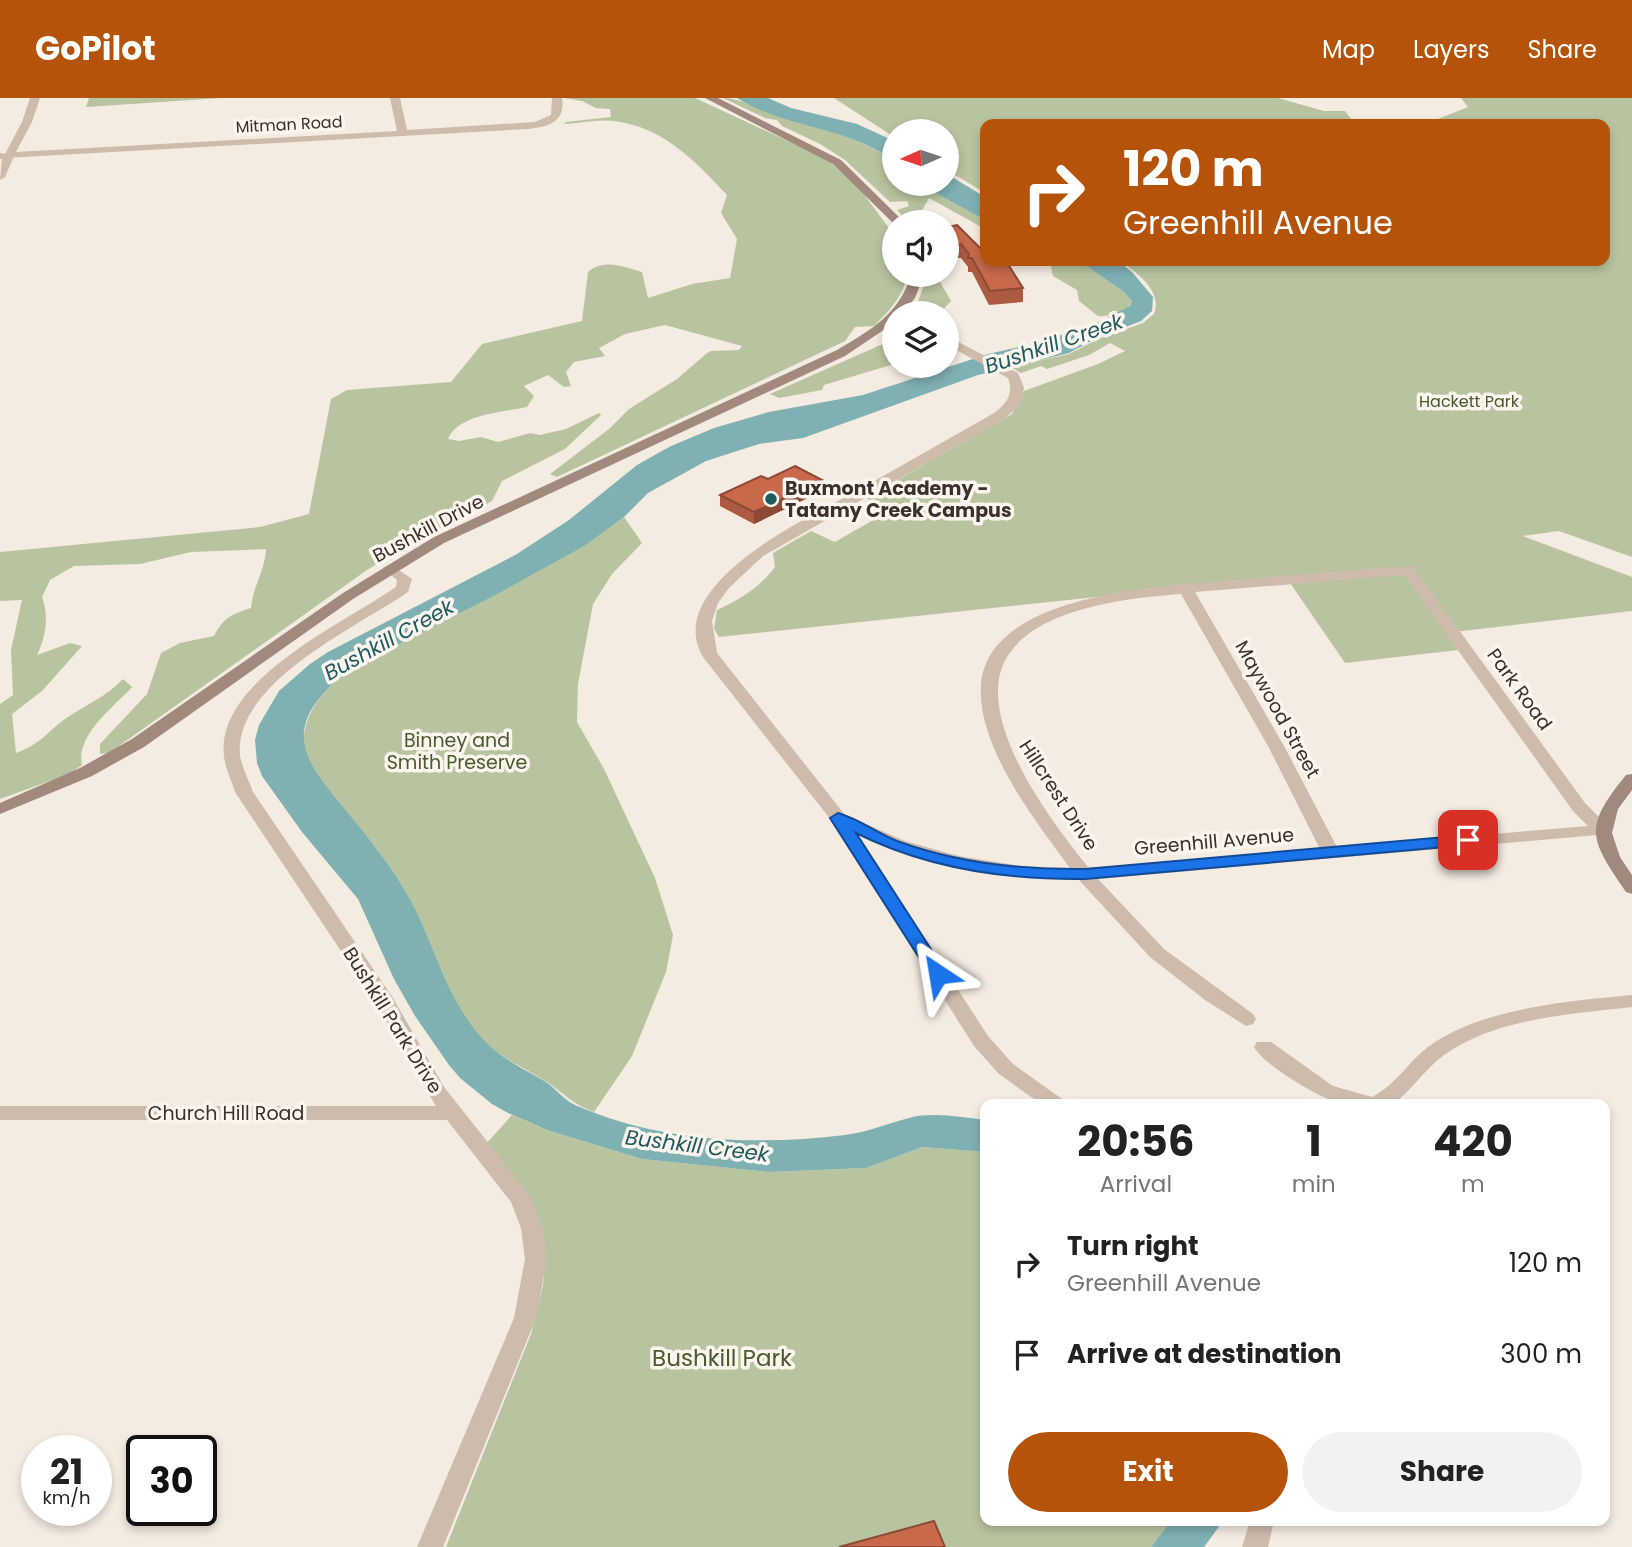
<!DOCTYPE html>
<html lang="en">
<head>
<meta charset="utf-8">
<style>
  body { margin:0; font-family:Poppins,sans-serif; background:#f2f2f2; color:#222; height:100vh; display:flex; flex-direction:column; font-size:26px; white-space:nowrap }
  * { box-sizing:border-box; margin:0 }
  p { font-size:23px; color:#767676 }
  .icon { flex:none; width:38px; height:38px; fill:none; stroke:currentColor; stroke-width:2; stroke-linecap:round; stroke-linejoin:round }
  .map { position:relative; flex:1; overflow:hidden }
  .drawer { position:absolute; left:980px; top:1001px; width:630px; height:427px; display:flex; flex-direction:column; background:#fff; border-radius:14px; box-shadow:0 4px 10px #0003 }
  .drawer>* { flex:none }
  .guide { position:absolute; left:980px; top:21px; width:630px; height:147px; border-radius:14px; box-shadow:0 4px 10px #0003; background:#b45309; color:#fff; overflow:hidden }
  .needle { width:46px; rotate:267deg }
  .tools { position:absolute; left:882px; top:21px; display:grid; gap:14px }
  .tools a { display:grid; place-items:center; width:77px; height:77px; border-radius:50%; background:#fff; box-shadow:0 4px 10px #0003; font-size:35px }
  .speed { position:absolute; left:21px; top:1337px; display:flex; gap:14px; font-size:35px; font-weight:700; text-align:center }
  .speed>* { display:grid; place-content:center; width:91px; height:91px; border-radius:50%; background:#fff; box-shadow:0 4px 10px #0003; line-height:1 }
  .speed small { font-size:18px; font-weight:400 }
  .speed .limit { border:4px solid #111; border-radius:10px; background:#fff; color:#111 }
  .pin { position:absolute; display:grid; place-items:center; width:60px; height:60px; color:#fff; margin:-30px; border-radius:14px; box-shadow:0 4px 10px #0006 }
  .me { position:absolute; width:77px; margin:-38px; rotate:327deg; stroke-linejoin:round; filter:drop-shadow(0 0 5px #0008) }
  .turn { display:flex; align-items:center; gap:24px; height:147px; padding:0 28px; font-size:32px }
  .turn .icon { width:91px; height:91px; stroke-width:2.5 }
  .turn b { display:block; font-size:49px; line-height:60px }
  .eta { display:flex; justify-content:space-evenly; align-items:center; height:119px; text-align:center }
  .eta b { font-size:42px; font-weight:700; line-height:49px }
  .action { display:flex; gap:14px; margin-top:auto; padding:14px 28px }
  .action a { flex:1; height:80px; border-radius:42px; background:#b45309; color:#fff; font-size:28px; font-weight:700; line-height:80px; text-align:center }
  .action a+a { background:#f2f2f2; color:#222 }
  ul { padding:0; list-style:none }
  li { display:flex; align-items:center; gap:21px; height:91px; padding:0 28px }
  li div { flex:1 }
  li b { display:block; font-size:26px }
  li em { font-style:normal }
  header { display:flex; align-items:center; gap:42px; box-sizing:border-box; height:98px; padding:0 35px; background:#b45309; color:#fff }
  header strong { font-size:33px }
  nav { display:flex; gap:38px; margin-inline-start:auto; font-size:24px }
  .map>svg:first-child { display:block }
</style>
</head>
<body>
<header>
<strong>GoPilot</strong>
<nav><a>Map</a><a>Layers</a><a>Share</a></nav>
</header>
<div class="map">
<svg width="1632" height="1449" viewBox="0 0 1632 1449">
  <rect width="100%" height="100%" fill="#f4ebe1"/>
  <path fill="#b8c4a0" d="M89 0H221L86 9Z
    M564 0H695L827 61 860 91 894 137V177H906C906 196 887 215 874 228L855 229 845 243 557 379 550 376 609 331 629 311 677 281 706 256 711 253 739 252 742 248 665 227 625 236 599 250 605 258 574 264 566 274 571 288 564 289 548 277 524 288 534 298 527 309C504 314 458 316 448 341L459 343 481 339 498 344 530 335 540 337 566 331 599 315 601 317 565 351 502 383 492 403 409 447 367 472 109 655 100 656V646L147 596 161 555 180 545 214 538C223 520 232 516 251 510 253 488 265 473 266 451L191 454 140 466 74 468 50 482 42 499C49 517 46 539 37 557L70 545 82 548 42 593 12 616 16 655C42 645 45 636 65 621 85 607 106 599 123 581L132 589C115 608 75 637 82 667L69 676 0 701V606L13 597 11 552 22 502 0 503V454L260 429 309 416 331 301 347 292 451 284 482 246 582 223 588 174C604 160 624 169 642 174L648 200 692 186 730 180 737 141 721 115 727 97C694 62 663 29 614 23 598 21 580 25 564 26L566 24 611 19 610 11 596 10 582 3Z
    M723 0C740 0 752 9 768 15 813 32 854 34 894 63V86H919L985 122V131L929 100 920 116V124H908L897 112 909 108 907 103 890 104 845 62 820 46 782 28 777 22 765 20Z
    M834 0H1278L1324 13H1345L1355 26H985V95L947 72V33H894V39Z
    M1461 0H1632V459L1559 433 1523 438 1632 479V513L1446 535 1458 552 1345 565 1286 479 719 539 714 531 717 512C741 501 759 490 775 469L773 455 811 433 835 444 889 413 866 400 1012 316 1024 293 1098 266 1125 253 1110 245 1089 257 1047 271 1041 268 1021 275 1010 269 1069 256 1098 241 1143 225 1154 216C1163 193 1137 175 1121 163H1605V26H1448L1438 21 1468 9Z
    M1050 163H1079L1124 194 1132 203C1127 216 1111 218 1098 218L1079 203 1077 192 1053 178Z
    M936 177 951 203 940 215H914L927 178Z
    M894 241V266L824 287 822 292 779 300 770 296Z
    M624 419 642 445 612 476 593 506 578 586 577 624 604 671 655 780 673 837 666 874 632 958 594 1014C574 1006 570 1001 554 989 531 972 504 963 483 942 439 897 432 834 399 783 390 770 381 756 371 744 352 719 307 679 304 649 301 615 326 590 351 570 440 516 540 482 624 419Z
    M512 1017 550 1033 642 1061 768 1074 866 1070 922 1049 985 1054V1423H1171L1151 1449H446L531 1236 543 1187 546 1159 486 1046Z"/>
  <path fill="#7fb0b2" d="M737 0H768L791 10 857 26 894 43V63C847 28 786 31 737 0Z
    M947 76 985 99V122L919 86H947Z
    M1079 163H1118L1132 174 1153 199 1152 213 1141 223 1093 242 1069 255 978 277 803 340 759 346 706 363 648 395 624 419 584 448 497 496 351 570C272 633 305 663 357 726 379 753 401 782 416 813 437 857 448 902 481 939 498 959 524 971 546 984 556 991 564 1002 575 1007 658 1044 756 1048 845 1037 870 1034 893 1023 917 1018 940 1015 963 1019 985 1022V1054L922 1049 866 1070 768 1074 642 1061 550 1033 508 1015 492 1006 460 980 449 967 415 918 394 881 358 801 302 734 262 678 257 665 255 642 259 627 279 593 310 566 328 554 517 456 569 422 637 367 671 348 714 330 769 314 863 297 988 256 1042 244 1101 223 1130 208 1132 203 1124 194Z
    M1171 1423H1223L1204 1449H1151Z"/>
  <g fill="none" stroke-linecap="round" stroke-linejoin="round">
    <path fill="#cdbbac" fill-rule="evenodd" d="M30 0H40L32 24 16 54 397 33 390 0H400L407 32 535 24 551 17 552 0H562C566 24 548 29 528 31L5 60 4 58 22 24Z
      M947 238 1018 275 1024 290 1020 307 1004 321 763 458 729 490 718 505 712 523 717 555 845 717 905 743 959 758 1021 768 1070 770C1035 722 977 649 981 587 987 494 1167 488 1233 482 1291 477 1350 472 1408 468L1413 469 1585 705 1608 728 1611 732 1608 736 1098 781 1164 851 1253 916 1256 921 1253 926 1246 928 1205 902 1150 859 1079 782C1003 780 926 769 857 736L988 938 1013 966 1062 1001 1065 1006H1041L999 976 974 948 831 722 703 559C660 485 816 416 864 389 907 364 951 340 994 315 1007 305 1014 296 1008 280L947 247ZM1404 477 1573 713 1588 728 1337 749 1284 648 1195 494ZM1181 496 1268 648 1320 751 1089 770C1052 725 968 615 1009 556 1041 509 1129 500 1181 496Z
      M390 466 412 481 408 494C358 529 233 584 240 658 242 669 249 683 253 694L393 900 444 989 528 1095 543 1130 547 1161 536 1220 443 1449H417L514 1220 525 1161 521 1130 511 1104 447 1022H0V1008H436L377 907 235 694C232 683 225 670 224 658 215 583 344 525 396 489L397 482 383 470Z
      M1632 897V909C1571 916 1496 920 1444 957 1425 971 1412 992 1393 1006H1341C1318 999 1266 969 1254 949L1257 944H1271L1333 988 1372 999C1396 987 1408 964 1428 949 1480 910 1570 903 1632 897Z
      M1250 1423H1274L1268 1449H1242Z"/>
    <path fill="#cdbbac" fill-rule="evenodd" d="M0 55 14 58 5 79 0 82 2 61H0Z"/>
    <path fill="#a18a7d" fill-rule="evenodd" d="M705 0H718L841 62 904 124 894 126 833 66Z
      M912 177H924L915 200 903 215H894V225L845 258 444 445 353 501 144 649 92 678 0 716V705L80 670 132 641 343 495 434 439 837 252C874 230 896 218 912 177Z
      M1632 676V692L1618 711 1612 735 1620 759 1632 777V796L1626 794C1589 740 1583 730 1626 677Z"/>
  </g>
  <path fill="#ac5a40" d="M947 129 985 155 1023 190V204L989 207 972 174H968V169L961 160H954L947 153Z
    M768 381 822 382V393L754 426 720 408V397Z"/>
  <path fill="#8c4a34" d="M822 382V393L754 426V414Z"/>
  <path fill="#c8694b" stroke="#8c4a34" stroke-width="2" d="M957 127 985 155V163H1006L1023 190 990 193 972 160H968L969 156 961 146 955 147 947 139V129Z
    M795 368 822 382 754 414 720 397 761 378 768 381Z
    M934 1423 945 1449H839Z"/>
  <path fill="#1a73e8" stroke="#114b97" stroke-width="2" d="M838 715C859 721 877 735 897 743 957 765 1022 772 1085 771L1468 737 1476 742 1468 747 1085 781C1007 782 926 770 856 735L947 876 938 882 932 880 830 720Z"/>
  <circle fill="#1f5a5e" stroke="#fbf5ee" stroke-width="2.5" cx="771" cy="401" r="7"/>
  <g text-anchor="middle" stroke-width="7" stroke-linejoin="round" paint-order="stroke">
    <g font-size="16" fill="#3b302b" stroke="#fbf5ee">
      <text transform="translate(289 26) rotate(-3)" y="6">Mitman Road</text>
    </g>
    <g font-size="16" fill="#4a5a2e" stroke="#fbf5ee">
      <text x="1469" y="309">Hackett Park</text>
    </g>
    <g font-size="19" font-weight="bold" fill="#3b302b" stroke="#fbf5ee" text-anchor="start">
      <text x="785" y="397">Buxmont Academy -<tspan x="785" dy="22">Tatamy Creek Campus</tspan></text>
    </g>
    <g font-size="19" fill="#3b302b" stroke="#fbf5ee">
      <text transform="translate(428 430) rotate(-28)" y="7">Bushkill Drive</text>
      <text transform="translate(1520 591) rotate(54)" y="7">Park Road</text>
      <text transform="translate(1278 611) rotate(61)" y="7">Maywood Street</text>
      <text transform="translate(1059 697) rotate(57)" y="7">Hillcrest Drive</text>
      <text transform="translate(1214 743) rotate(-5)" y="7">Greenhill Avenue</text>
      <text transform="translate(393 922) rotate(58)" y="7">Bushkill Park Drive</text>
      <text x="226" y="1022">Church Hill Road</text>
    </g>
    <g font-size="19" fill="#4a5a2e" stroke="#fbf5ee">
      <text x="457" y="649">Binney and<tspan x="457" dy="22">Smith Preserve</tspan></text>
    </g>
    <g font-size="21" font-style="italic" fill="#1f5a5e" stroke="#fbf5ee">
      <text transform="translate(1054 246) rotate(-19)" y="7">Bushkill Creek</text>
      <text transform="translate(389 542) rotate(-29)" y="7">Bushkill Creek</text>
      <text transform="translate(697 1048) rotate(7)" y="7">Bushkill Creek</text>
    </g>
    <g font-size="23" fill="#4a5a2e" stroke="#fbf5ee">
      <text x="722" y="1268">Bushkill Park</text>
    </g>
  </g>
</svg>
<div class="tools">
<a><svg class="needle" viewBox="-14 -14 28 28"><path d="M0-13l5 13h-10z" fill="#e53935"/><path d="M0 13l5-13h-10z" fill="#767676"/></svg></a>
<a><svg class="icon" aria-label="sound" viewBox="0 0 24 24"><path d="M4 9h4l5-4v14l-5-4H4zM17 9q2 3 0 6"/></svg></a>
<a><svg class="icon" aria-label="layers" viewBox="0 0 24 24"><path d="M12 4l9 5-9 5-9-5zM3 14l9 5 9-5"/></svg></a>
</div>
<div class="speed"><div>21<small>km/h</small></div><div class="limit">30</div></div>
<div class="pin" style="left:1468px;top:742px;background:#d93025"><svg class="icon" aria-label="arrive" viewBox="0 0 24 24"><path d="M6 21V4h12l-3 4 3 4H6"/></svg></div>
<svg class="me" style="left:938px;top:876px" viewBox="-20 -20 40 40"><path d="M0-17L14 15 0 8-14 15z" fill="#1a73e8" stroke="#fff" stroke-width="4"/></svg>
<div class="guide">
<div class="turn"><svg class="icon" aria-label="right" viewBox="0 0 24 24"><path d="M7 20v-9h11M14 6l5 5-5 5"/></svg><div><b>120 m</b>Greenhill Avenue</div></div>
</div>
<section class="drawer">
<div class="eta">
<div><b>20:56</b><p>Arrival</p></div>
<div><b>1</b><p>min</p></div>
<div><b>420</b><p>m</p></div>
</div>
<ul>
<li><svg class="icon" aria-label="right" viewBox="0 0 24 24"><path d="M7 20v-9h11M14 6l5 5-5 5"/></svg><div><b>Turn right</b><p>Greenhill Avenue</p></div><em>120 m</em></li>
<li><svg class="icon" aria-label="arrive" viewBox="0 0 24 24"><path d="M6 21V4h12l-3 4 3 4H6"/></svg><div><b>Arrive at destination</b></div><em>300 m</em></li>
</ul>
<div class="action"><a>Exit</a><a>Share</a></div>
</section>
</div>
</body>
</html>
